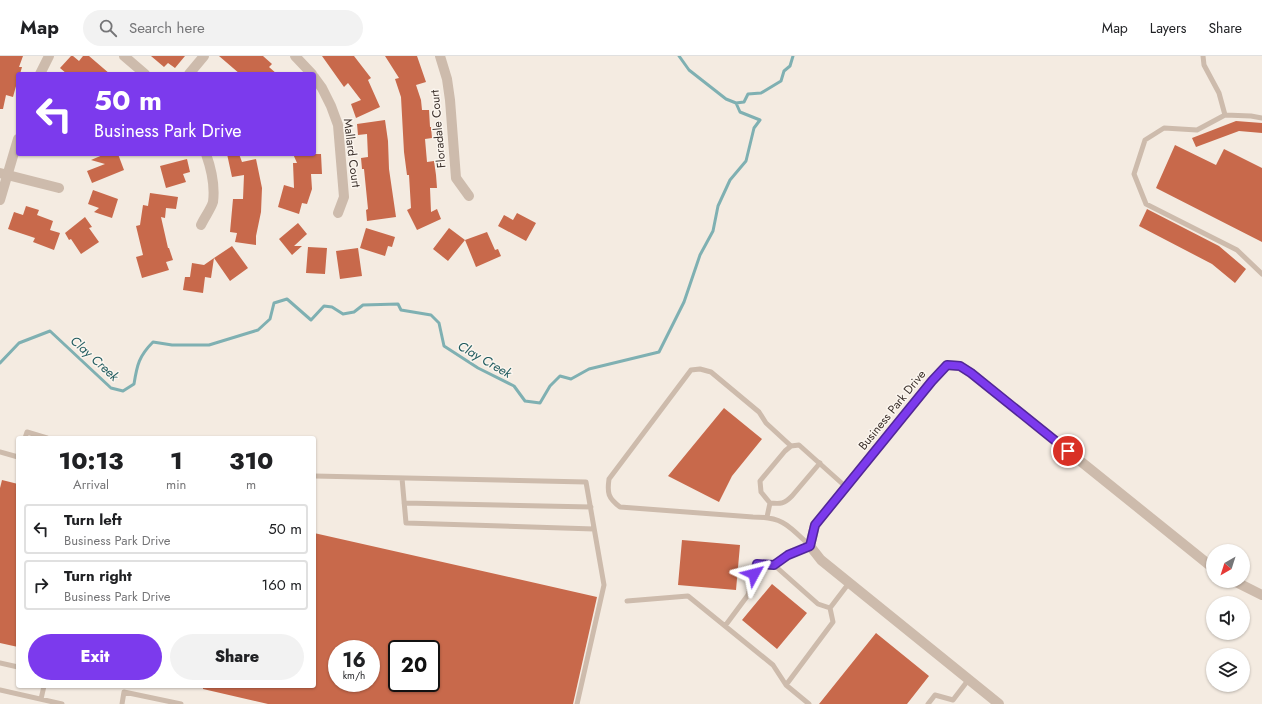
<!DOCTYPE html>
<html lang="en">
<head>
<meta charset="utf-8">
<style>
  body { margin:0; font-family:Jost,sans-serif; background:#f2f2f2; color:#202124; height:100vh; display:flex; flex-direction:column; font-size:15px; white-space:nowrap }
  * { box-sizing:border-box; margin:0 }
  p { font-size:13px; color:#757577 }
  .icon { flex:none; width:22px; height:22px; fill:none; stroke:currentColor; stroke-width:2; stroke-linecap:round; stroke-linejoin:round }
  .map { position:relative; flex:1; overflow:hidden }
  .drawer { position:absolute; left:16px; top:380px; width:300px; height:252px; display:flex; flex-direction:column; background:#fff; border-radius:4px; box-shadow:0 1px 3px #0004 }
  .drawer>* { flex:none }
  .guide { position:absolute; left:16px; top:16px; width:300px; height:84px; border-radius:4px; box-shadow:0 1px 3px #0004; background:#7c3aed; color:#fff; overflow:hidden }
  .needle { width:26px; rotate:219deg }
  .controls { position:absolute; left:1206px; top:488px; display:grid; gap:8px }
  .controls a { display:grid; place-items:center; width:44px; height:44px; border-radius:50%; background:#fff; box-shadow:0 1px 3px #0004; font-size:20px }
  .speed { position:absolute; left:328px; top:584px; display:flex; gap:8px; font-size:20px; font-weight:700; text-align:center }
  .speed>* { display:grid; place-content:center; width:52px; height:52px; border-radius:50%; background:#fff; box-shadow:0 1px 3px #0004; line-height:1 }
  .speed small { font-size:10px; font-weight:400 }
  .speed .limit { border:2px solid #111; border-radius:6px; background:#fff; color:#111 }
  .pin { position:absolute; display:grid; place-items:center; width:34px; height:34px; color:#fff; margin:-17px; border:2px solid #fff; border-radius:50%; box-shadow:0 1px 4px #0007 }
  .me { position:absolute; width:44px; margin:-22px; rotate:52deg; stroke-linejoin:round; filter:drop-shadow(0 0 3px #0008) }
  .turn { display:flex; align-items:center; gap:14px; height:84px; padding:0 12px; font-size:18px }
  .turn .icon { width:52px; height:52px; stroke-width:2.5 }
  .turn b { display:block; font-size:28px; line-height:34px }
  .eta { display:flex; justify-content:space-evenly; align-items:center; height:68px; text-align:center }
  .eta b { font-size:24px; font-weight:800; line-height:28px }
  .button { display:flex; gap:8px; margin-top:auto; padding:8px 12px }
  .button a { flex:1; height:46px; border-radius:24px; background:#7c3aed; color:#fff; font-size:16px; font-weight:800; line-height:46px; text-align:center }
  .button a+a { background:#f2f2f2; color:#202124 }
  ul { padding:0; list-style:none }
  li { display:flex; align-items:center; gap:12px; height:50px; margin:0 8px 6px; padding:0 4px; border:2px solid #e0e0e0; border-radius:4px }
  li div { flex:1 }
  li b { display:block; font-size:15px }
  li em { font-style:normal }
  header { display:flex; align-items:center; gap:24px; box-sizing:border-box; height:56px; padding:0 20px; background:#fff; border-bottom:1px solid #e0e0e0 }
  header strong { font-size:19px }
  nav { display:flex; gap:22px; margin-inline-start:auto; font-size:14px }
  .search { width:280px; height:36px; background:#f2f2f2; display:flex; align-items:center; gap:10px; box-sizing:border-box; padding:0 14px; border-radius:22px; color:#757577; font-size:15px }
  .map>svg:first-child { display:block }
</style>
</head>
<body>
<header>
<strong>Map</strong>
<div class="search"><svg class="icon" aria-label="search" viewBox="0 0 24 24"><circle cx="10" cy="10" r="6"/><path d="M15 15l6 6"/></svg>Search here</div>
<nav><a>Map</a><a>Layers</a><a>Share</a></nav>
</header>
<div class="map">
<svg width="1262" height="648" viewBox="0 0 1262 648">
  <rect width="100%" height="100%" fill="#f4ebe1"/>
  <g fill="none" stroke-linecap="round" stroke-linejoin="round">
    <path stroke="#7fb0b2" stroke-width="3" d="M679 0 689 14 726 43 736 47 744 46 748 38 761 37 781 25 784 15 790 10 793 0
      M0 307 19 287 50 275 111 332 123 335 134 328C137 309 139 300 153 286L172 289H209L258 274 270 263 274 247 287 243 311 264 324 250 332 251 343 258 354 256 363 249 398 248 401 254 431 259 439 267 444 290 478 312 514 330 525 345 540 347 550 330 560 320 571 323 589 313 659 296 684 246 700 199 713 175 718 150 730 124 746 105 754 72 760 64 740 56 736 47"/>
  </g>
  <path fill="#c8694b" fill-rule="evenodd" d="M0 0H23L19 11H22L20 18H18V23L13 41 6 39 3 53H0Z
    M71 0H73L79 5 83 0H89L110 18H67L60 12Z
    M151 0H185L175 12 168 7 164 11Z
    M219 0H263L272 8 269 11 277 18H240Z
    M322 0H354L371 22 368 24 380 51 356 62 351 48 361 44 348 27 344 31Z
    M385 0H417L426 26 416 29 421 44 422 54H429L430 71H431L432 82 425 83 427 106 434 105 436 119 437 132H430L431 156 437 153 441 163 417 174 407 154 411 152 409 119H407L404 96 401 41 395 23 399 22Z
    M385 64 388 85 389 113 396 161 367 165 366 154 368 153 364 113H362L361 102 368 101 367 78 358 79 357 68Z
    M1236 65 1262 67V77L1239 75 1196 91 1192 82Z
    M1175 89 1216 109 1224 93 1262 112V186L1156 132Z
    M105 98H118L124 114 92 127 87 115 105 108 91 104Z
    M227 98H239L242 106 256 103 262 132 261 156 256 180V189L235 186 237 177 230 176 233 143H243L244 119 232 121Z
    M293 98H321L322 118H311L312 133 307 148 302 147 299 158 278 151 284 129 294 132 293 107H297Z
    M187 103 190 116 183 118 186 126 166 132 160 110Z
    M93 134 118 143 112 162 94 156 99 152 88 148Z
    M150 137 178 141 176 153 166 152 165 162 161 161 168 192H169L173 204 166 206 169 214 142 222 136 201 143 199 136 170 140 169 143 149 148 150Z
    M26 150 39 154 37 159 53 165 50 174 60 177 54 194 33 186 35 182 8 173 14 156 23 159Z
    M1147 153 1219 190 1246 213 1235 227 1212 208 1139 170Z
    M517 157 536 167 526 185 498 170 504 159 513 164Z
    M85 161 92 171 89 172 99 186 81 198 71 183 69 184 65 177Z
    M298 167 307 178 294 190H302L292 199 279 183Z
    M366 172 395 181 392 191 388 190 385 200 360 192Z
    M449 172 465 184 448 205 433 193Z
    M487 176 495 194 498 193 501 200 476 211 465 184Z
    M232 190 248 212 230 225 214 202Z
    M308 191 327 192 325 218 306 217Z
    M358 192 362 220 340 223 336 195Z
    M214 202 211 222 205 221 203 237 183 234 185 221H190L192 207 204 209Z
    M724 352 762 383 732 420 719 446 668 420Z
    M2 424 18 428V591L0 587V432Z
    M314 477 597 541 573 648H268L203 633V630H314ZM337 593H371V627H337ZM397 593H431V627H397Z
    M682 484 740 489 736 534 678 529Z
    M772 528 807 557 777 593 742 564Z
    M876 577 929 620 907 648H819Z"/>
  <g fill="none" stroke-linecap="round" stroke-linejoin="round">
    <path stroke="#cdbbac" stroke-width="5" d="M1203 0 1204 9 1219 37 1225 59
      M1262 62 1251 60 1225 59 1197 74 1164 72 1145 84 1134 118 1146 148 1237 194 1262 218
      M25 382 27 376 47 382
      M791 390 766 367 759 356 711 316 700 313 691 314 609 423C607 437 608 442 620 451L753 461C784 461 789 470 810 490L788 499 774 509 818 548 830 552
      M0 396 18 401
      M820 407 792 440C784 448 781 448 770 447L761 436 760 425 785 395 791 390 799 389 846 431
      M314 420 586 426 604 529 577 648
      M402 422 406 467 594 473
      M404 447 591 451
      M767 461 770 447
      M774 509 757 508 748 539 725 570 773 609 786 629 809 648
      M627 545 688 540 725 570
      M0 607 18 611
      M786 629 833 566 830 552 849 527
      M0 634 62 648
      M41 643 44 630
      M122 648 124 636 181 648
      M928 648 935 639 953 644 969 623"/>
    <path stroke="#cdbbac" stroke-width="10" d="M124 0 145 18
      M295 0 312 18
      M440 0 447 23 450 44 456 122 469 140
      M189 18 204 0
      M314 21 322 32 331 50 338 69 344 141 338 157
      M0 117 59 132
      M201 169C204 162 211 153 213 146 215 131 211 112 206 98
      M1234 525 1262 539
      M999 648 821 504 810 490 815 469 932 325 947 309 960 310 971 317 1213 512"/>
    <path stroke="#cdbbac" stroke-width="10" d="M40 18 49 0
      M0 144 18 83"/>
  </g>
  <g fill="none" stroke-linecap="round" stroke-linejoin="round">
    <defs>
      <path id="route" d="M754 518 757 508 774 509 788 499 810 490 815 469 932 325 947 309 960 310 971 317 1068 395"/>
    </defs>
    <use href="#route" stroke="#51269a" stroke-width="10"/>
    <use href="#route" stroke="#7c3aed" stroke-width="7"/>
  </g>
  <g text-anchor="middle" stroke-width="3" stroke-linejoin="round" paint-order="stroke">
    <g font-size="12" fill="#3b302b" stroke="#fbf5ee">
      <text transform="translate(438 73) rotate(-95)" y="4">Floradale Court</text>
      <text transform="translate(352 97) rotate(83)" y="4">Mallard Court</text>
      <text transform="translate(892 354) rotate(-51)" y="4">Business Park Drive</text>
    </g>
    <g font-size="13" font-style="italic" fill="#1f5a5e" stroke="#fbf5ee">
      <text transform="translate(95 302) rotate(42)" y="5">Clay Creek</text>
      <text transform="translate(485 303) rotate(30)" y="5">Clay Creek</text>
    </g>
  </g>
</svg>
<div class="controls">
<a><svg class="needle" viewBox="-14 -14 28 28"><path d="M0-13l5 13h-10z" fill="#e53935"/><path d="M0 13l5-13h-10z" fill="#757577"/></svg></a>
<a><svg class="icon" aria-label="sound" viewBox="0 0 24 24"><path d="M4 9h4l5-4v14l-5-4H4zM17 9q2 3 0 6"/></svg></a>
<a><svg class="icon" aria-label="layers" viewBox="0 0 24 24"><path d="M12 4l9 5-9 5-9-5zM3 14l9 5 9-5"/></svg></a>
</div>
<div class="speed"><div>16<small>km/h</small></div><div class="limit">20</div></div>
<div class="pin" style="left:1068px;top:395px;background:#d93025"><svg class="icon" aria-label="arrive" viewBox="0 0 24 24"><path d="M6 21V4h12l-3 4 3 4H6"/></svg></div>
<svg class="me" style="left:754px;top:518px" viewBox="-20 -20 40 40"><path d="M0-17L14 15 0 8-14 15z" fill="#7c3aed" stroke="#fff" stroke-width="4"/></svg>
<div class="guide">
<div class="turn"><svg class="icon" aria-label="left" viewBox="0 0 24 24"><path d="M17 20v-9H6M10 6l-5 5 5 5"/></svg><div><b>50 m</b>Business Park Drive</div></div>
</div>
<section class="drawer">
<div class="eta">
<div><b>10:13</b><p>Arrival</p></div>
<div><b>1</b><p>min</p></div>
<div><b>310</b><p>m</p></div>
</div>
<ul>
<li><svg class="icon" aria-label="left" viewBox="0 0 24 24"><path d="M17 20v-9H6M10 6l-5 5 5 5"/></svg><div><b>Turn left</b><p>Business Park Drive</p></div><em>50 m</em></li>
<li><svg class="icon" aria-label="right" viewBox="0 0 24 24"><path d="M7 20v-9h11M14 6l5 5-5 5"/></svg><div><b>Turn right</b><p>Business Park Drive</p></div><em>160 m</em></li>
</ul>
<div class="button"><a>Exit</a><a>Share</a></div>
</section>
</div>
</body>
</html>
